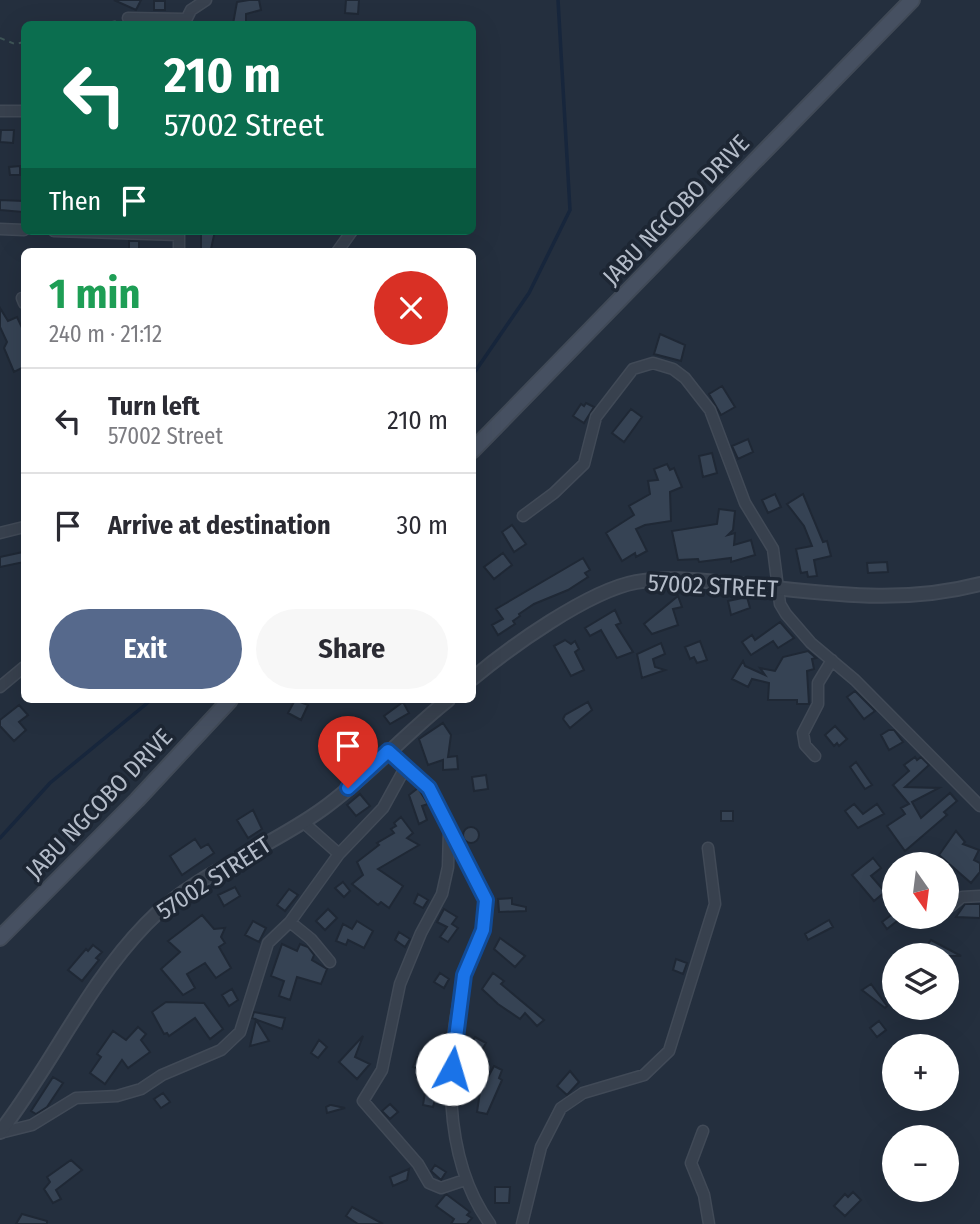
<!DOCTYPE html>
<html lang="en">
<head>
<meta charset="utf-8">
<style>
  body { margin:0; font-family:"Fira Sans Condensed",sans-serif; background:#f7f7f7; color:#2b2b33; height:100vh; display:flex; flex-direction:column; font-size:26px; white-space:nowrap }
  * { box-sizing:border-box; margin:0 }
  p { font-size:23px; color:#7c7c81 }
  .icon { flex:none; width:38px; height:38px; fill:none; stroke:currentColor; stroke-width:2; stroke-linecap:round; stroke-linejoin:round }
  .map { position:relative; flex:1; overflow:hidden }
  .drawer { position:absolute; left:21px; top:248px; width:455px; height:455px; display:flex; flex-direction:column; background:#fff; border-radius:10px; box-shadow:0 7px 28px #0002 }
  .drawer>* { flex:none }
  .hud { position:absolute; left:21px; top:21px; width:455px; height:214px; border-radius:10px; box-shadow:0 7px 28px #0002; background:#0b6e4f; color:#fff; overflow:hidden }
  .needle { width:46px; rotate:166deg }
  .tools { position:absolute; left:882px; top:852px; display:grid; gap:14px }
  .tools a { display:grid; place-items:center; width:77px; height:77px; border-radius:50%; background:#fff; box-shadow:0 7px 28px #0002; font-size:35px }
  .pin { position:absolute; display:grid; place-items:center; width:60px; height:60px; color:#fff; margin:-72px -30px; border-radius:50% 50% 50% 0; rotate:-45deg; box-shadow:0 0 7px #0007 }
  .pin .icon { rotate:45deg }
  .me { position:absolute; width:77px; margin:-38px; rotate:6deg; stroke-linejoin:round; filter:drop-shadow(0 0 5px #0008) }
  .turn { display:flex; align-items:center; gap:24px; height:147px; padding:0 28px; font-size:32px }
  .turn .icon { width:91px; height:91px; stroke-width:2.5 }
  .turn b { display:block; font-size:49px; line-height:60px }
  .then { display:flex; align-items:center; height:66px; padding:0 28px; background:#0003; gap:14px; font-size:26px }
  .round { display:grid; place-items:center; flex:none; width:74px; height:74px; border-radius:37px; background:#f7f7f7 }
  .summary { display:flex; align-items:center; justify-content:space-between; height:119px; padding:0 28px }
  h1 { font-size:42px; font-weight:700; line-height:52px; color:#1e9e55 }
  .primary-button { display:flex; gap:14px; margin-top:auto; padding:14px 28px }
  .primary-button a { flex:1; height:80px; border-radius:42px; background:#56698c; color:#fff; font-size:28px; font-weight:700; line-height:80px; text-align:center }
  .primary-button a+a { background:#f7f7f7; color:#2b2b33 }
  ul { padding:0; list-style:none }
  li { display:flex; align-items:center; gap:21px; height:105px; padding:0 28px; border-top:2px solid #e1e1e2 }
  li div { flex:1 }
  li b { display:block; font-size:26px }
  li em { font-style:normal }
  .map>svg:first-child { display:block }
</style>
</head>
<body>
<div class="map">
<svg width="980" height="1224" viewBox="0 0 980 1224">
  <rect width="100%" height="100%" fill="#242f3e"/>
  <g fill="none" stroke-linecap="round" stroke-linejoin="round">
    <path stroke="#17263c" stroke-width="3.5" d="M472 376 529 293 570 210 558 0
      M0 838 50 783 151 700"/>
  </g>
  <path fill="#364354" stroke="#1f2835" stroke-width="2" d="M114 0H141L136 10Z
    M249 0H259L261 10 246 14V24H233L237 2Z
    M346 0H359L358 14 345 13Z
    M154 1H165V10H154Z
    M1 130H14L13 143 0 142Z
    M20 166V175H10L9 167Z
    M0 200 24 201 23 212 0 210Z
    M201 231H215L211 249H201Z
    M129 241H139V252H129Z
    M0 308 8 321 17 317 24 332V367L14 372 4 348 7 342 0 327Z
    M660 334 685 345 681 361 654 354Z
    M722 386 735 407 721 415 709 394Z
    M586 403 594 407 584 423 573 416 581 404 584 406Z
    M631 409 642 417 624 442 612 433Z
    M748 439 753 452 738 459 732 446Z
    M712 453 717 473 703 477 699 456Z
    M667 464 670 470 674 468 682 487 670 492 671 521 645 525 636 529 647 551 636 557 635 553 622 561 606 533 634 515 629 506 650 494 648 481 658 480 654 469Z
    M775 494 781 507 768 513 762 500Z
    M803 494 823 542 827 541 831 556 814 560 817 576 808 577 807 572 801 573 796 549 812 546 804 526 787 504Z
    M719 509 735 511 733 530 728 535 735 533 734 545 751 540 755 555 731 562V558L699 562 698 559 678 560 672 531 717 524Z
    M512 525 526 544 514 552 502 532Z
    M23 552 24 562 0 567V557Z
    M503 553 512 565 494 579 484 567Z
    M583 558 590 570 585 573 588 577 568 590 534 604 519 614 520 616 513 621 515 624 498 635 492 625 503 619 496 609Z
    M887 562 888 572 868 573 867 563Z
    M678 596 682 607 673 609 678 625 652 634 644 624Z
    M747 597 750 608 731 615 728 601Z
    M615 610 621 623 616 625 633 652 617 658 601 630 590 636 585 628Z
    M780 622 794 638 778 648 773 641 751 655 742 642 752 635 755 640Z
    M565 640 571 644 575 641 579 649 575 652 584 670 571 676 554 646Z
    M700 641 707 660 697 663 694 657 690 659 685 647Z
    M661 643 665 654 653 659 655 667 665 670 642 678 637 654Z
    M808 651 816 658 812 659 814 669 807 671 809 704H797V700H768L769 683 752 679 748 687 732 679 743 661 745 666 765 675 760 668 775 671 783 657Z
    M855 691 875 711 864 719 847 697Z
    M295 700 308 705 301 720 288 713Z
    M403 702 409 713 390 724 384 716Z
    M588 702 592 710 570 728 563 719 565 715Z
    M19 705 28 715 19 722 26 730 14 741 0 726V720Z
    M443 723 451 735 448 757 457 756 458 769 443 770V760L428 765 419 739Z
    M835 726 847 739 839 746 837 743 834 746 825 735Z
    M889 730H894L903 742 889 750 881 735Z
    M915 757 917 760 921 757 929 765 905 787 939 788 912 802 921 818 950 793 957 801 944 812 947 815 905 851 887 826 905 814 901 808 909 804 893 785 909 771 904 765Z
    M856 762 872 785 865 789 850 767Z
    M486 775 488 789 474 791 472 777Z
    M418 788 428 804 422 806 427 820 419 824 409 795Z
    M360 794 370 806 356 816 347 805Z
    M854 804 863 814 877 804 884 814 858 828 845 811Z
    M253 810 262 829 248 838 237 820Z
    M721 811H733V821H721Z
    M401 817 413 833 407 838 419 845 378 869 403 886 389 908 381 902 378 905 352 884 363 875 357 862 379 845 377 843 394 833 391 829 396 826 394 823Z
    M463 835a8 8 0 1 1 16 0a8 8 0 1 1-16 0Z
    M956 831 965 842 963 844 979 850 974 860 980 863V872L971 883 939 855Z
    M195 839 201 848 208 844 214 853 182 875 170 856Z
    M873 858 881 868 871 876 885 892 874 901 852 875Z
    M343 882 350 891 344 897 335 888Z
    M235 887 240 896 224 906 218 895Z
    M289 889 298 895 285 911 277 905Z
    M418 894 428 900 423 908 414 903Z
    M512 898V904L526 907V911L499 912 498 899Z
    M965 904H980V918L956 917Z
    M328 909 337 918 325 930 316 921Z
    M444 909 457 917 452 924 458 928 448 942 440 937 447 927 437 922Z
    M894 913V917H902L887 929 882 922Z
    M202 915 214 929 225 928 221 937 225 943 219 947 231 968 216 978 205 963 187 974 195 988 183 995 161 969 180 952 168 941Z
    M829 920 833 927 808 940 805 934Z
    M253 921 266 928 259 942 245 935Z
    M357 921 373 931 364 948 348 940 346 945 336 941 343 924 352 929Z
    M399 932 410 939 405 947 395 940Z
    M500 938 525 956 515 967 494 949Z
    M931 940 961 956H918Z
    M282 944 297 951 300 944 308 947 314 955 312 960 327 969 321 984 297 977 290 1000 279 996 284 981 271 976Z
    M93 945 102 952 96 958 99 960 82 981 68 970 86 949 88 951Z
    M676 959 687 963 683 974 673 970Z
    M440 973 449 979 444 988 434 982Z
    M493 973 504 981 501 984 544 1020 537 1026 525 1013 520 1019 498 1004 482 989Z
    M871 984 887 1006 885 1008 862 990Z
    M232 989 238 1000 229 1006 222 995Z
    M166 1002 204 1003 223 1029 210 1039 195 1018 169 1036 167 1033 164 1034 152 1012Z
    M254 1012 285 1018 282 1029 252 1018Z
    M256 1020 269 1041 250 1046Z
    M879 1021 886 1030 877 1037 870 1028Z
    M138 1027 146 1034 141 1040 150 1052 128 1068 122 1060 105 1084 90 1073 101 1057 97 1054 113 1031 126 1040Z
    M363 1036 355 1057 370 1064 357 1079 339 1062Z
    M475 1037 486 1043 481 1052 470 1046Z
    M319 1040 327 1047 318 1058 311 1053Z
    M417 1057 441 1059V1065L444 1066 433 1107 423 1105 428 1073 413 1067Z
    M494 1066 502 1070 499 1078 502 1080 487 1114 477 1112 480 1092Z
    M570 1071 579 1082 567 1095 557 1086Z
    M53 1077 63 1083 47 1107 36 1114 31 1111Z
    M163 1093 170 1102 161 1108 154 1099Z
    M390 1104 398 1112 390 1119 382 1111Z
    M330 1105H331L345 1108 327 1113 326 1107Z
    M71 1160 82 1170 56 1190 61 1199 53 1203 44 1189 50 1182 47 1177Z
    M435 1165 446 1172 441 1180 431 1171Z
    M409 1169 407 1180 393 1186 390 1177Z
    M495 1187H510L509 1203H495Z
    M853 1192 861 1200 845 1216 834 1206 845 1194 848 1197Z
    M446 1194 470 1212 467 1215 472 1218 467 1224H451L454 1219 436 1206Z
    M352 1207 383 1224H358L346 1216Z
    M22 1214 47 1221V1224H16Z"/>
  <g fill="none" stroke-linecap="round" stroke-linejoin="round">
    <defs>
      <path id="minor" d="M128 18 184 19
        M184 24 191 10 206 0
        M0 111H24
        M0 229 24 230
        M54 231 179 235
        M179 252V232
        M337 252 352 231
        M22 298 24 303
        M523 516 554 493 584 464 596 417 633 369 653 363 673 369 685 378 710 410 745 503 773 549 780 604 786 614 811 643 855 680 980 806
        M0 533 24 527
        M0 687 24 667
        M388 751C400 763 416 773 427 787 434 795 484 892 486 900 491 927 470 951 464 976 445 1054 441 1157 490 1224
        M815 756 805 745 803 733 818 704V683L832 660
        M303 822 339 854
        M449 831 448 867 442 894 421 933 400 984 382 1070 363 1101 418 1164 429 1183 441 1188 465 1180
        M951 906 962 897 980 896
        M290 922 311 939 330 962
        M703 1131 691 1163 704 1195 709 1224
        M0 1133 32 1125 76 1098 117 1096 141 1089 162 1075 221 1050 240 1032 268 943 290 922 339 854 383 808 405 768
        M522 1224 541 1147 561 1108 583 1093 644 1075 669 1051 715 904 708 848"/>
      <path id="tertiary" d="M472 679C510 647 588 591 636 582 669 576 704 581 737 584 822 592 896 606 980 584
        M0 1132C52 1065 86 986 146 924 196 872 267 850 324 808 368 776 405 734 448 700"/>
      <path id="secondary" d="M472 451 912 0
        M0 938 137 800 230 700"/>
    </defs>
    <use href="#minor" stroke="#414a57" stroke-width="13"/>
    <use href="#tertiary" stroke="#414a57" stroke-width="16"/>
    <use href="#secondary" stroke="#414a57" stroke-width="18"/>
    <path stroke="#3f5557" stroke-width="2" stroke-dasharray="5 5" stroke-linecap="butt" d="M101 24 117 21
      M0 38 15 44 24 42"/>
    <use href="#minor" stroke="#38414e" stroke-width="10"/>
    <use href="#tertiary" stroke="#38414e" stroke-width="12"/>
    <use href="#secondary" stroke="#465061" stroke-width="14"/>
  </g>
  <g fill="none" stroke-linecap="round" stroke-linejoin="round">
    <defs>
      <path id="route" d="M348 788 388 751 429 788 486 900 483 930 464 975 452 1069"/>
    </defs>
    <use href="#route" stroke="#114b97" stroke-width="18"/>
    <use href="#route" stroke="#1a73e8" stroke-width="12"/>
  </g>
  <g text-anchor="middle" stroke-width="7" stroke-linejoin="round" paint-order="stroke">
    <g font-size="24" fill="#b4bcc9" stroke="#1d2633">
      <text transform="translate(676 210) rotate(-46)" y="8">JABU NGCOBO DRIVE</text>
      <text transform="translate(713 586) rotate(3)" y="8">57002 STREET</text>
      <text transform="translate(99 804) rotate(-46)" y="8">JABU NGCOBO DRIVE</text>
      <text transform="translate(214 878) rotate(-33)" y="8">57002 STREET</text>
    </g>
  </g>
</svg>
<div class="tools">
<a><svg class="needle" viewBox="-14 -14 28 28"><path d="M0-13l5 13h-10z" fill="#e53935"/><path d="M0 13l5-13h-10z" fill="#7c7c81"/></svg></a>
<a><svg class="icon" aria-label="layers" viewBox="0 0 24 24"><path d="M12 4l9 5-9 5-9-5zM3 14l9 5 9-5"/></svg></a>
<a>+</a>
<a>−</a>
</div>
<div class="pin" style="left:348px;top:788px;background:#d93025"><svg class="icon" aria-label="arrive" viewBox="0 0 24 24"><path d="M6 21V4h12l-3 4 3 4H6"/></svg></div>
<svg class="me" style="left:452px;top:1069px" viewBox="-20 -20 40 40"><circle r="19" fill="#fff"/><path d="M0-13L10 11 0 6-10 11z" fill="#1a73e8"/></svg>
<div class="hud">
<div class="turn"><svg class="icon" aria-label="left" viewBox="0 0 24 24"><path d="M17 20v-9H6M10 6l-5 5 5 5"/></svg><div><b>210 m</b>57002 Street</div></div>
<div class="then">Then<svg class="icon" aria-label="arrive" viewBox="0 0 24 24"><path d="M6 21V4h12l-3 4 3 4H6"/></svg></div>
</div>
<section class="drawer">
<div class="summary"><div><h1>1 min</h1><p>240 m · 21:12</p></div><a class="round" style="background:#d93025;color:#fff"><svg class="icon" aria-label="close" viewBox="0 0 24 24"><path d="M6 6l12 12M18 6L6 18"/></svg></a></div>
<ul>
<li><svg class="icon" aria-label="left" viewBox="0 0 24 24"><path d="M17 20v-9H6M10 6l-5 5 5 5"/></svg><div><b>Turn left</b><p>57002 Street</p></div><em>210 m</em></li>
<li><svg class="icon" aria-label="arrive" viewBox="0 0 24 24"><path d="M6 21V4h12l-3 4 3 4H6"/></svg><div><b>Arrive at destination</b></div><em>30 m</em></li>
</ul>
<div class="primary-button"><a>Exit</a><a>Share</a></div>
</section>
</div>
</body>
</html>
